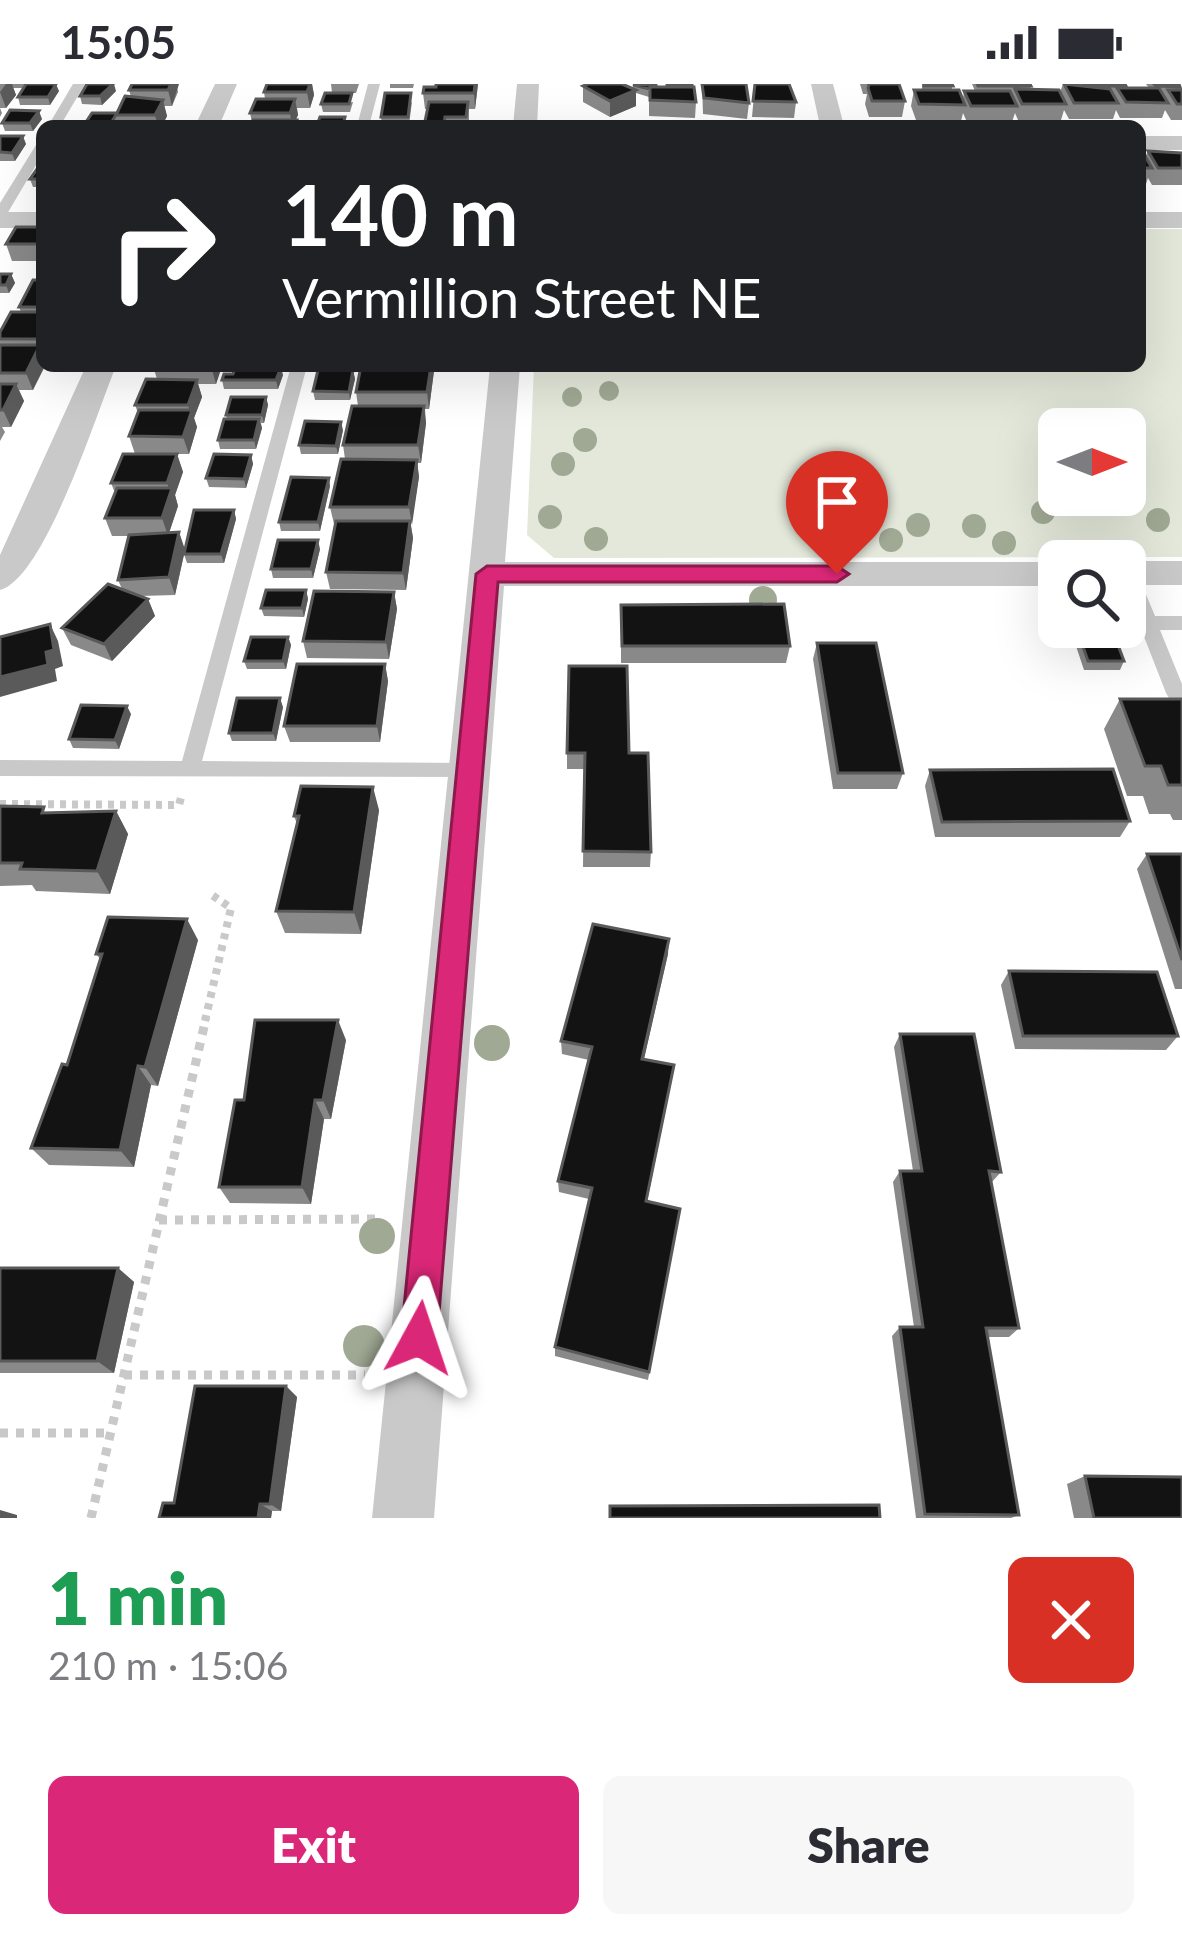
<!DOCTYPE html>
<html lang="en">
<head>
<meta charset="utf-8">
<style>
  body { margin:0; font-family:Lato,sans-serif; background:#f7f7f7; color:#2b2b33; height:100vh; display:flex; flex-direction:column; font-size:45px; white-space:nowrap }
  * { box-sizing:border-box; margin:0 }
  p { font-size:39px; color:#7c7c81 }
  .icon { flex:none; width:66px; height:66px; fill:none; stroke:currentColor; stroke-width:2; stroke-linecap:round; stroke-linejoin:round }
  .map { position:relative; height:1434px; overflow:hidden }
  .sheet { display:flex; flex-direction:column; background:#fff; flex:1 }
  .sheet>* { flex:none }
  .top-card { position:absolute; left:36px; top:36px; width:1110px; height:252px; border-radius:18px; box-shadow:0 12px 48px #0002; background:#202124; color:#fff; overflow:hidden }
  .needle { width:78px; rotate:90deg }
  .buttons { position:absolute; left:1038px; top:324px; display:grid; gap:24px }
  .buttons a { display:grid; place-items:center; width:108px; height:108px; border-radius:18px; background:#fff; box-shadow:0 12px 48px #0002; font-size:60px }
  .pin { position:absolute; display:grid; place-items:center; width:102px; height:102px; color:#fff; margin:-123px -51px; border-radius:50% 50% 50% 0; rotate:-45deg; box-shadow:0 0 12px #0007 }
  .pin .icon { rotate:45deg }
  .me { position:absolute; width:132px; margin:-66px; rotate:5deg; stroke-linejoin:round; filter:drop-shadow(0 0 9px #0008) }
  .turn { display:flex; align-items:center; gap:42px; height:252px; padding:0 48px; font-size:54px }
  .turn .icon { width:156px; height:156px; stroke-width:2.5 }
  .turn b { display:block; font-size:84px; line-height:102px }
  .round { display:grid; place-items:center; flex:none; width:126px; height:126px; border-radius:18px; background:#f7f7f7 }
  .head { display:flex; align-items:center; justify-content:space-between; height:204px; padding:0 48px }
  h1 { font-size:72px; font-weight:800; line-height:90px; color:#1e9e55 }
  .cta { display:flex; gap:24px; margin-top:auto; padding:24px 48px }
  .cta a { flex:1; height:138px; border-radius:18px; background:#db2777; color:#fff; font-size:48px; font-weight:800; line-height:138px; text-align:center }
  .cta a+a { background:#f7f7f7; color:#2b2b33 }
  .status { display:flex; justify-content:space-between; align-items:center; height:84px; padding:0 60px; background:#fff; direction:ltr }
  .status svg { height:33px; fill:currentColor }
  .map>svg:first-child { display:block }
</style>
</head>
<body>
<div class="status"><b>15:05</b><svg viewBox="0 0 49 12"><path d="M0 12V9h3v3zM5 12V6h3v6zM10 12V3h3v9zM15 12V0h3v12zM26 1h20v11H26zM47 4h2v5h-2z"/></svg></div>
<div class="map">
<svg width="1182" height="1434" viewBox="0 0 1182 1434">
  <rect width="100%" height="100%" fill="#fff"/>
  <path fill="#e3e8da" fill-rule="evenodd" d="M1140 145H1182V473L554 474 527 451 534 282H1140ZM1059 345H1125V411H1059Z"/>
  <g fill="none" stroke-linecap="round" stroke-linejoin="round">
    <path stroke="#c9c9c9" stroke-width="8" stroke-dasharray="6 6" stroke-linecap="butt" d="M0 720 179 721 182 710
      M205 937 231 824 209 809"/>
    <path stroke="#c9c9c9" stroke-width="9" stroke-dasharray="8 8" stroke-linecap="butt" d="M159 1136 382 1135
      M124 1291H365
      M0 1349H110
      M91 1434 206 934"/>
    <path fill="#c9c9c9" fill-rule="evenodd" d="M73 0H85L60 42H48Z
      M368 0H380L369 42H357Z
      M42 57V71L7 130 0 134V119L36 61Z
      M291 282H307L202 677 469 679 476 681 479 687 476 693 0 692V676L182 677Z
      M1128 483 1137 489 1155 532H1182V546H1160L1182 600V614H1169L1166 609 1125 504V484Z"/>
    <path fill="#c9c9c9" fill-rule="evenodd" d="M215 0H237L219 42H195Z
      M517 0H539L537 42H513Z
      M811 0H833L844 42H820Z
      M1140 52H1182V66H1140Z
      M0 128H42V144H0Z
      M1140 128H1182V144H1140Z
      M86 282H116C97 328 45 494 0 506V471Z
      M490 282H520L505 478H1059V502H504L434 1434H372Z
      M1124 477H1182V501H1125Z"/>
  </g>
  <g fill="#a0a994">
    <circle cx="609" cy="307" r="10"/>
    <circle cx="572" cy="313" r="10"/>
    <circle cx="585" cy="356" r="12"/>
    <circle cx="563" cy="380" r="12"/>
    <circle cx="1043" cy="428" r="12"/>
    <circle cx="550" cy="433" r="12"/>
    <circle cx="1158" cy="436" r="12"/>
    <circle cx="918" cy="441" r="12"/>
    <circle cx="974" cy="442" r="12"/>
    <circle cx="596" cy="455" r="12"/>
    <circle cx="834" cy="455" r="12"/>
    <circle cx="891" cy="456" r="12"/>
    <circle cx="1004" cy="459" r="12"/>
    <circle cx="763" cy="516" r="14"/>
    <circle cx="492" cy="959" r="18"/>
    <circle cx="377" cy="1152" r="18"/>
    <circle cx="364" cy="1262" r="21"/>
  </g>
  <path fill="#898989" d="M0 0H25L22 4H13L16 11 6 24H0L2 29 0 33Z
    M312 0 314 11 310 24H297L298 31 296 36 298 42H250L252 38 250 29 265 15 264 8Z
    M331 0H359L356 9H332Z
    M390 0H414L413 4H390Z
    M478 0 475 25H469V42H424L428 25H425L423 9Z
    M702 0 747 8 749 19 747 35 703 30Z
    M755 0 796 18 794 34 752 33Z
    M860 0H899L905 17 902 33H869L865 20 867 10H863Z
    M922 0H952V6L963 15 964 7H975L972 0H1030L1031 6 1060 8 1063 0H1125V4H1149L1146 0H1179V6H1182V36H1171L1165 26 1162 34H1120L1116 26 1113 35H1069L1064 26 1061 36H1018L1015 29 1012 38H967L963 29 961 37 916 36 911 22 914 6H922Z
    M633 1 663 3 696 18 695 34 649 32V13L636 9V22L610 33 583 18V2L633 5Z
    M177 3 178 8 172 22H164L167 32 162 42H62L86 41V38L117 29 131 13 129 6Z
    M59 7 50 21H20L18 13Z
    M116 7 102 21 82 20 80 12Z
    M353 18 350 28H323L321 20Z
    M412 18 409 41H382L381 33Z
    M42 35 33 47H5L2 39Z
    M0 52 26 60 15 77H0Z
    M1148 67 1182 69V101H1152L1148 94 1146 100H1140V84Z
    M42 78V103H33L30 95Z
    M42 143V177H12L6 160Z
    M42 180V282L33 306H19L24 317 11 343H2L5 348 0 357V248L21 228 19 223 38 196 36 191Z
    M0 190H11L15 199 9 209H0Z
    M153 282H222L216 300H198L202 313 194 334 197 343 189 370H135L129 352 138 329 135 321 157 295Z
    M353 286 355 295 350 316H315L313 307Z
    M434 287 429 325H425L426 339 421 379H417L419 393 411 441 413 454 406 506 330 505 326 488 336 440H334L330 423 345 375 343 361 358 322 356 308Z
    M283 291 278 305H224L222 296Z
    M266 313 268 321 264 339H261L262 344 256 365H220L218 356 227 335 226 331Z
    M343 346 338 370H301L299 361Z
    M177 370 183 388 175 411 178 422 169 449 179 448 185 466 175 511 140 512 148 515 155 532 112 577 71 561 62 544 122 505 118 496 129 452H112L105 434 115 409 111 399Z
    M251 371 253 380 246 404 209 403 206 394Z
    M330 402 320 447H281L279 438Z
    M234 426 236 435 224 479H187L184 470Z
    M320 465 313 494H273L271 485Z
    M306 506 308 515 304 533 264 532 261 524Z
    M394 508 397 525 389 575 307 574 303 557Z
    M621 521 790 562 786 579H621Z
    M1078 548 1124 577 1120 586H1084L1074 556Z
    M288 553 291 561 286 585H247L244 577Z
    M817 559 903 689 897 705H833L813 575Z
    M385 580 388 597 380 658H290L284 642Z
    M1120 615H1182V736H1173L1170 730H1149L1143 712H1127L1104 645Z
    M283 623 276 657H232L229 649Z
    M131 630 119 665 73 664 69 655Z
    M567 669H629L651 768 650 783H583L584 685H567Z
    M930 686 1130 737 1120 753H935L925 702Z
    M0 722 47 729 116 727 128 750 110 810 36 807 32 801 0 802Z
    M379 726 361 850 285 849 276 827 297 740 294 732Z
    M1147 770H1182V905H1175L1137 785Z
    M198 856 158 1002 151 1001 134 1083 49 1081 31 1064 67 981 100 875 96 870Z
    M668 870 644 975 672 994 647 1118 680 1125 648 1296 555 1272V1263L589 1115 559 1108 558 1097 589 976 562 970 561 957Z
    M1009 887 1178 952 1166 966 1015 965 1001 901Z
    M900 950 1001 1088 991 1099 1019 1244 1009 1253H987L1019 1431 1011 1434H916L892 1252 900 1243H914L893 1098 900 1087H913L894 963Z
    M346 956 331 1035H324L311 1120 230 1119 219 1103 244 1016Z
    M0 1184H118L134 1198 114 1289H0Z
    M286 1302 297 1313 281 1427H272L271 1434H159Z
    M1085 1392 1182 1434H1074L1067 1400Z"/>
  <path fill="#5a5a5a" d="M6 0H12L16 11 6 24 0 8Z
    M56 0 59 7 50 21 48 13Z
    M114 0 116 7 102 21 100 12Z
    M171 0H179L172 22 168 6Z
    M310 0H312L314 11 310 24 307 8Z
    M475 0H478L475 25 474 9Z
    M636 6V22L610 33V17Z
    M295 15 298 31 292 42 290 29Z
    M163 16 167 32 162 42H158L155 31Z
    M39 27 42 35 33 47 30 39Z
    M23 52 26 60 15 77 12 69Z
    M11 190 15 199 9 209 6 201Z
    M42 246V282H45L33 306 26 289 40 261 37 255Z
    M211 282H222L216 300Z
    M431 282H434V287L429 325 427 308Z
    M281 283 283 291 278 305 276 296Z
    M353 286 355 295 350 316 349 308Z
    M197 296 202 313 194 334 197 343 189 370 183 353 190 330 188 321Z
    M16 300 24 317 11 343 3 326Z
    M266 313 268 321 264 339 262 331Z
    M424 322 426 339 421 379 418 361Z
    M259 335 262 344 256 365 254 356Z
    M341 338 343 346 338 370 336 362Z
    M177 370 183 388 175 411 178 422 168 452 162 434 171 410 167 399Z
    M251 371 253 380 246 404 244 395Z
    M417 376 419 393 412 441 409 423Z
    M329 394 330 402 320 447 318 438Z
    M234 426 236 435 224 479 221 470Z
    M410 437 413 454 406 506 403 489Z
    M179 448 185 466 175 511 169 493Z
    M318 456 320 465 313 494 311 485Z
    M306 506 308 515 304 533 302 524Z
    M394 508 397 525 389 575 386 558Z
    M148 515 155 532 112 577 104 560Z
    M50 540 58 557 63 582 55 585 57 597 0 613V593L46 568Z
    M288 553 291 561 286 585 283 577Z
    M385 580 388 597 380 658 377 642Z
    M280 614 283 623 276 657 273 649Z
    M127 622 131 630 119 665 115 656Z
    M373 703 379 726 361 850 354 828Z
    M116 727 128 750 110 810 97 787Z
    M187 835 198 856 158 1002 145 983Z
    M669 855 668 870 641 988 642 975Z
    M338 936 346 956 331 1035 323 1016Z
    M138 982 151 1001 134 1083 120 1066Z
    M315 1016 324 1035 311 1120 302 1103Z
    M118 1184 134 1198 114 1289 97 1277Z
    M286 1302 297 1313 281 1427 270 1420Z
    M260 1420 272 1427 271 1434H258Z
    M0 1426 17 1431V1434H0Z"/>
  <path fill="#131313" stroke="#5a5a5a" stroke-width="3" d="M26 0H56L48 13H18Z
    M87 0H113L100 12H80Z
    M132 0H171L168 6H129Z
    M267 0H310L307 8H264Z
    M436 0H475L474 9H423L424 3H436Z
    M588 0H622L636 6 610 17 583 2Z
    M657 0 650 3V5L633 1Z
    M667 0H692V3H667Z
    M702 0H746L749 19 704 14Z
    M755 0H789L796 18 753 17Z
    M869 0H899L905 17H872L868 4Z
    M924 0H952L953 2H924Z
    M977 0H1002L1003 2H978Z
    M1005 0H1030L1031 2H1006Z
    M1064 0 1110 5 1118 19H1074Z
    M1082 0H1125L1126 2H1089Z
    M1154 0H1179L1180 3 1156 2Z
    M650 3H694L696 18 650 16Z
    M1117 4H1159L1168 19 1126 18Z
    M1015 5 1059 6 1066 20H1022Z
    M914 6H959L965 21 919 20Z
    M1168 6H1182V20H1177Z
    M964 7H1010L1017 22H971Z
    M325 9H352L349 20H321Z
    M385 9H411L408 33H381Z
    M125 12 163 16 155 31H116Z
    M256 15H295L290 29H250Z
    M429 18H468L466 33H445L444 39H464V42H424Z
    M10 26 39 27 30 39H2Z
    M92 29H117L111 39 86 38Z
    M320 33H345L343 41H317Z
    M253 36H297L295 42H251Z
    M152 38 150 42H105Z
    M0 52H23L12 69 0 68Z
    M1140 67H1142L1152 84H1140Z
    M1148 67 1182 69V84H1158Z
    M42 78V95H30Z
    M16 143H42V160H6Z
    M0 190H11L6 201H0Z
    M33 196H42V223H19Z
    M11 228H42V246L37 255H0V248Z
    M0 261H40L26 289H0Z
    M236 282H252L281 283 276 296H222L224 290H233Z
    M361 282H431L427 308H356Z
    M318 286H353L349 308 313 307Z
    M146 295 197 296 188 321H135Z
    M0 300H16L3 326H0Z
    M231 313H266L262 331H226Z
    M352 322H424L418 361H343Z
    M139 326H192L183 353 129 352Z
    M224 335H259L254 356H218Z
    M305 337 341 338 336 362 299 361Z
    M123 370H177L167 399H111Z
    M214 370 251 371 244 395 206 394Z
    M341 375 417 376 409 423H330Z
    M291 393 329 394 318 438H279Z
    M117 404H172L162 434H105Z
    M194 426H234L221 470H184Z
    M336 437H410L403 489 326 488Z
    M179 448 169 493 118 496 129 451Z
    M278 456H318L311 485H271Z
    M108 500 148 515 104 560 62 544Z
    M266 506H306L302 524H261Z
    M314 507 394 508 386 558 303 557Z
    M784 520 790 562H622L621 521Z
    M50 540 54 566 46 568 48 581 0 593V553Z
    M1078 548H1113L1124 577H1088Z
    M251 553H288L283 577H244Z
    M817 559H876L903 689H838Z
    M297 580H385L377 642H284Z
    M569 582H627L629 669H648L651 768 583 767 585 669H567Z
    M237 614H280L273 649H229Z
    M1120 615H1182V701H1168L1161 682H1145Z
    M81 621 127 622 115 656 69 655Z
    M1113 685 1130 737 942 738 930 686Z
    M301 702 373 703 354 828 276 827 299 732H294Z
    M0 722 44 723 42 729 116 727 97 787 20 785 22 779H0Z
    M1147 770H1182V876Z
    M108 833 187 835 145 983 138 982 120 1066 31 1064 62 980 67 981 102 870H96Z
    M593 840 669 855 642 975 674 981 646 1117 680 1125 649 1288 555 1263 592 1104 558 1097 592 963 561 957Z
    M1009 887 1157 888 1178 952H1023Z
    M255 936H338L323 1016H315L302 1103H219L235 1016H244Z
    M900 950H974L1001 1088 989 1087 1019 1244H986L1019 1431 925 1430 900 1243H923L900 1087H922Z
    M0 1184H118L97 1277H0Z
    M195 1302H286L270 1420H260L258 1434H159L163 1419H174Z
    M1085 1392 1182 1393V1434H1094Z
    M879 1421 880 1434H610V1422Z"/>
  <path fill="#db2777" stroke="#8e194d" stroke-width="3" d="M487 482H837L849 490 837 498H498L437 1254 432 1267 419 1272 406 1267 401 1254 476 490Z"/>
</svg>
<div class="buttons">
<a><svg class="needle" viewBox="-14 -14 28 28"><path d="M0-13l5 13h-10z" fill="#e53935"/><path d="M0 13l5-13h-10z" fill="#7c7c81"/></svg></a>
<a><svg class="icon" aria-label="search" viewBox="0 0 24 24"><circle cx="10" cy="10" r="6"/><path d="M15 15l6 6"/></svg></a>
</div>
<div class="pin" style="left:837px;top:490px;background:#d93025"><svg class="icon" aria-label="arrive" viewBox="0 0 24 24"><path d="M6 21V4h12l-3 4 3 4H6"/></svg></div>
<svg class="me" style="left:419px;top:1254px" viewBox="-20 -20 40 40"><path d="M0-17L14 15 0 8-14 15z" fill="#db2777" stroke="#fff" stroke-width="4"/></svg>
<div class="top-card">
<div class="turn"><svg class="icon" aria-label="right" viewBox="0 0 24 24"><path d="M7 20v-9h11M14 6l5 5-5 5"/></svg><div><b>140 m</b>Vermillion Street NE</div></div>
</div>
</div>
<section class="sheet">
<div class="head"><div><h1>1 min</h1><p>210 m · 15:06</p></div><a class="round" style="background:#d93025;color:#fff"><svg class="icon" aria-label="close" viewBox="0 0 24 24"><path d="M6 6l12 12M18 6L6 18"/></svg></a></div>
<div class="cta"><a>Exit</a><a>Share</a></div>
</section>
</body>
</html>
